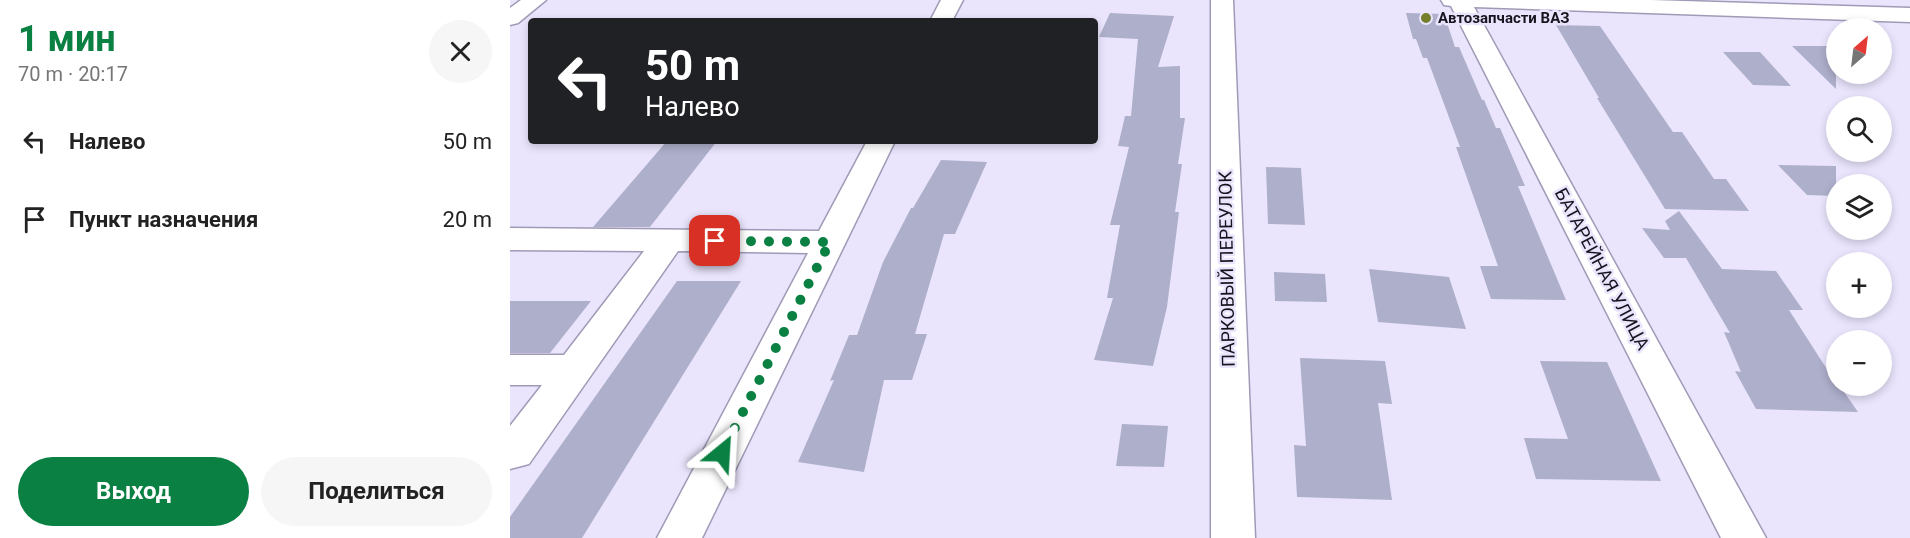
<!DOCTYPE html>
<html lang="ru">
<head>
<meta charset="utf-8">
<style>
  body { margin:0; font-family:Roboto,sans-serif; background:#f6f6f6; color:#222; height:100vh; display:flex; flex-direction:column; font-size:22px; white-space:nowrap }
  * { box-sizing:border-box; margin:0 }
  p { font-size:20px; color:#767676 }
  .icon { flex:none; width:33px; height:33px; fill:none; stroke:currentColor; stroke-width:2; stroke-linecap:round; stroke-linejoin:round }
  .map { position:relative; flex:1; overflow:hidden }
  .sheet { display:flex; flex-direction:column; background:#fff; width:510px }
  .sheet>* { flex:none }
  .hud { position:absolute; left:18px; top:18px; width:570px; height:126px; border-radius:6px; box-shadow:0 3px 9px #0003; background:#202124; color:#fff; overflow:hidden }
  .needle { width:39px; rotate:28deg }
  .fabs { position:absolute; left:1316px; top:18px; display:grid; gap:12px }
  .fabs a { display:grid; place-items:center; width:66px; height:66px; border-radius:50%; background:#fff; box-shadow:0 3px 9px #0003; font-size:30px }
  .pin { position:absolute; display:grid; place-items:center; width:51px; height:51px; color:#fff; margin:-26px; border-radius:12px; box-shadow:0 3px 9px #0006 }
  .me { position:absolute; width:66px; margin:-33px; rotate:27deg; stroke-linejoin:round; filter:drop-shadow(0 0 4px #0008) }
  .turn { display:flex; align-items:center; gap:21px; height:126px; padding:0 18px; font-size:27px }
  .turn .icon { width:78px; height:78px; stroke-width:2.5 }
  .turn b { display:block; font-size:42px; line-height:51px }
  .round { display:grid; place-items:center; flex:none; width:63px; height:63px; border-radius:32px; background:#f6f6f6 }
  .headline { display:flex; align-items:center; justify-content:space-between; height:102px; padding:0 18px }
  h1 { font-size:36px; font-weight:700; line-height:45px; color:#0b8043 }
  .primary-button { display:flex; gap:12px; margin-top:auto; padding:12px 18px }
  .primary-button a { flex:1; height:69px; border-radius:36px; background:#0b8043; color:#fff; font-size:24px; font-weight:700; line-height:69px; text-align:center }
  .primary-button a+a { background:#f6f6f6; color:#222 }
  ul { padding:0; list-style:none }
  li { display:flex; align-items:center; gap:18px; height:78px; padding:0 18px }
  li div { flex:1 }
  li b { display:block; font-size:22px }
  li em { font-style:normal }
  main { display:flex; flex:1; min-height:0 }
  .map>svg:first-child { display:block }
</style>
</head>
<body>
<main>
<section class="sheet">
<div class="headline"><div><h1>1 мин</h1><p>70 m · 20:17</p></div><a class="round"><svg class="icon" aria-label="close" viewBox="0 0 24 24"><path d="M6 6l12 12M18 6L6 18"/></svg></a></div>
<ul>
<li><svg class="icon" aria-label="left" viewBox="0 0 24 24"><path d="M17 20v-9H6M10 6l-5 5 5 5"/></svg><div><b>Налево</b></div><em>50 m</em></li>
<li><svg class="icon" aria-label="arrive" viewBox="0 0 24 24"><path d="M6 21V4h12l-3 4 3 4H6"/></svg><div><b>Пункт назначения</b></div><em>20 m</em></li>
</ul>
<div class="primary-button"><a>Выход</a><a>Поделиться</a></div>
</section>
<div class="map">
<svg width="1400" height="538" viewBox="0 0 1400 538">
  <rect width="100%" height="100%" fill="#eae5fd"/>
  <path fill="#aeafcb" d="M600 13 664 16 648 67 670 66V118H675L668 164H672L665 212H669L657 307 643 366 584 360 603 298H597L610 225H600L619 147 608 146 615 116H621L628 39 589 37Z
    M896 13 934 14 945 47H949L972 100H974L986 128H990L1015 186H1008L1056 300 981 299 970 266H988L946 147H950L917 58H913L906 39H903Z
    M1046 25 1090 26 1163 132H1172L1204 179H1216L1239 211 1155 209 1087 98H1089Z
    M1282 46H1326V89Z
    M1213 52H1250L1281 86 1243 85Z
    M157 141H207L140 227H83Z
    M431 160 477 162 445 234H434L405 334H417L402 380H374L354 472 288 462 324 380 320 381 339 335H347L373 262 401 208H403Z
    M1268 165 1326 166V196L1297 195Z
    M756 167 791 168 795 225 758 224Z
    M1169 211 1212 269 1266 271 1293 310H1279L1320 374 1326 379V386H1330L1348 412 1246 409 1225 371 1231 372 1214 332 1220 333 1176 258H1154L1132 228 1160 230 1155 221Z
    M859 269 939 277 956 329 868 322Z
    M764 272 815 274 817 302 765 301Z
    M167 281H231L72 538H0V517Z
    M0 301H81L40 353H0Z
    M790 358 875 361 882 404 868 403 882 500 787 497 784 445 796 446Z
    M1030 361 1097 362 1151 481 1026 479 1014 438 1058 439Z
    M612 424 658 426 654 467 606 466Z"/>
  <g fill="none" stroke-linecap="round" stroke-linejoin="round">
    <defs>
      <path id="minor" d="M11 0H36L8 23 0 25V8Z
        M431 0H453L442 21H420Z
        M701 0H723L745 538H701Z
        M931 0H1141L1400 8V22L964 7 1256 538H1211L941 6 934 5Z
        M357 141H385L192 538H147L298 253 168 251 19 464 0 469V426L32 385H0V355H54L134 251 0 250V228L309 231Z"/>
    </defs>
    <use href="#minor" stroke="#a09ab6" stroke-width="3"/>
    <use href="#minor" fill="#fff" fill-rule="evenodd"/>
  </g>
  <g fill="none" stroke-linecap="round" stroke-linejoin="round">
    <path stroke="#0b8043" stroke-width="10" stroke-dasharray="0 18" d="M205 241 320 242 212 453"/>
  </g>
  <circle fill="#757f2b" stroke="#eae5fd" stroke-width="2" cx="916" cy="18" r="6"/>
  <g text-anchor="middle" stroke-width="5" stroke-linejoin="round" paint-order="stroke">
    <g font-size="15" font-weight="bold" fill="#17141e" stroke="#eae5fd" text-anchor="start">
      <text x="928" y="23">Автозапчасти ВАЗ</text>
    </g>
    <g font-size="18" fill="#17141e" stroke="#eae5fd">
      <text transform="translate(717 269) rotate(-91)" y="6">ПАРКОВЫЙ ПЕРЕУЛОК</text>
      <text transform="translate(1092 269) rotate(62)" y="6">БАТАРЕЙНАЯ УЛИЦА</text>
    </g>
  </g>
</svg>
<div class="fabs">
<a><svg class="needle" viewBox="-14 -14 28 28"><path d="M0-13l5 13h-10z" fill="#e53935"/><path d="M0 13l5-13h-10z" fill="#767676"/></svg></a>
<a><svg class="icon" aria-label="search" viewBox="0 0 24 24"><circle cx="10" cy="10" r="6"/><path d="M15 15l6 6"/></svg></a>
<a><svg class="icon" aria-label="layers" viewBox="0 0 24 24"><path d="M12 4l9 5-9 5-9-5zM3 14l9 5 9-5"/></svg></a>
<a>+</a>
<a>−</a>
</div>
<div class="pin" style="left:205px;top:241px;background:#d93025"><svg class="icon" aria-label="arrive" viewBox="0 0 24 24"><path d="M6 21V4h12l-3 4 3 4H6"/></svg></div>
<svg class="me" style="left:212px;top:453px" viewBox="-20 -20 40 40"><path d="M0-17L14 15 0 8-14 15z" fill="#0b8043" stroke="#fff" stroke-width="4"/></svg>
<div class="hud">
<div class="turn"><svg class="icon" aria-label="left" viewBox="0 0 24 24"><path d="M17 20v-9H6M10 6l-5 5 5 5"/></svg><div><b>50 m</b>Налево</div></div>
</div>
</div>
</main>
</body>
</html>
